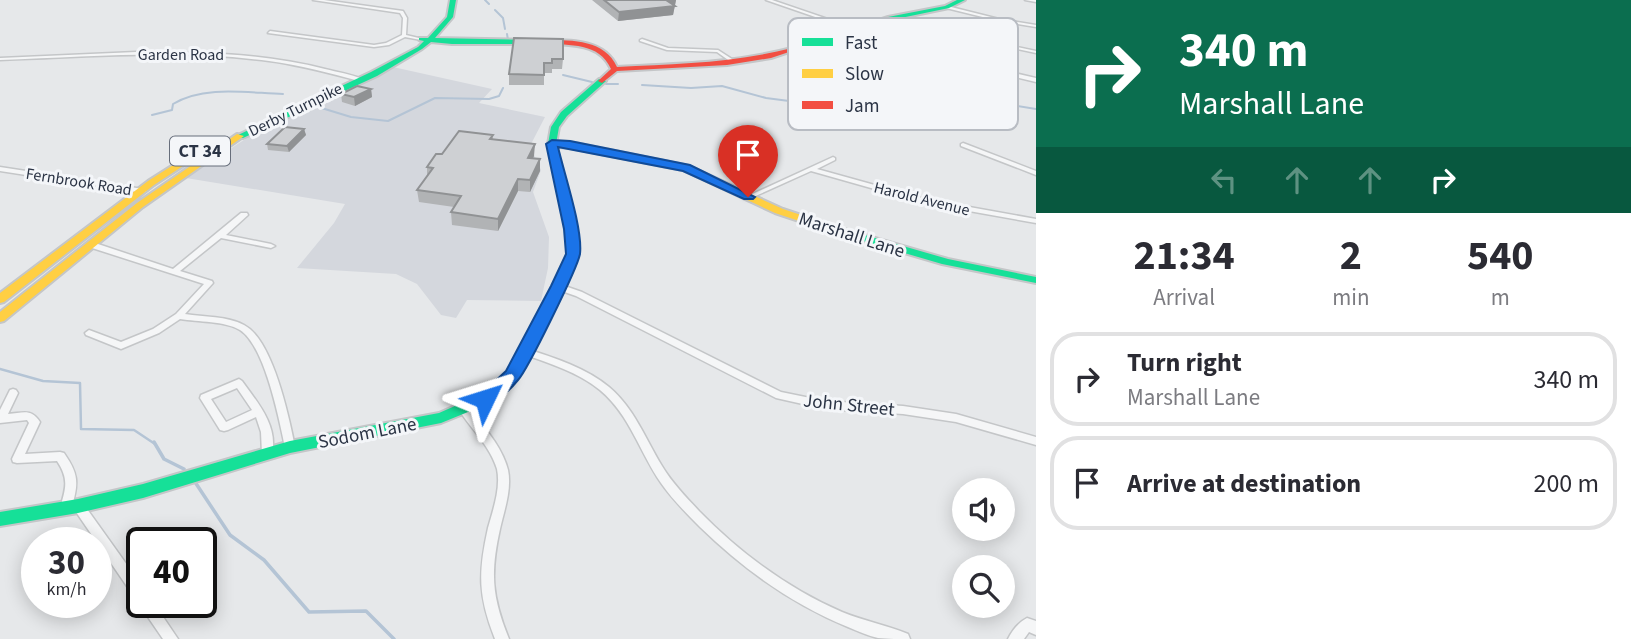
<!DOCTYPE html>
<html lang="en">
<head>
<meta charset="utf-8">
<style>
  body { margin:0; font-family:"Source Sans 3",sans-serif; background:#f2f2f3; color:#2b2b33; height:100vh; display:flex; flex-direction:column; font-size:26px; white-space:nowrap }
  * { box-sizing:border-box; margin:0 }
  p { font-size:23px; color:#7c7c81 }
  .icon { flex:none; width:38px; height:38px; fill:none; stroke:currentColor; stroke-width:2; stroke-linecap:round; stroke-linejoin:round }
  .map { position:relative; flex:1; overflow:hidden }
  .drawer { display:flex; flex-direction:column; background:#fff; width:595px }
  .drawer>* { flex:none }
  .hud { background:#0b6e4f; color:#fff; overflow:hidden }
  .tools { position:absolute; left:952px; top:478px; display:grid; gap:14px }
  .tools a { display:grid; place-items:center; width:63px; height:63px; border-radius:50%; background:#fff; box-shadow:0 4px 18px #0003; font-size:35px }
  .speed { position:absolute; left:21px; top:527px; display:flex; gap:14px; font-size:35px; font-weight:700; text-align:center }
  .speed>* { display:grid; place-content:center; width:91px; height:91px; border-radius:50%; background:#fff; box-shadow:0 4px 18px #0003; line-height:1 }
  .speed small { font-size:18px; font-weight:400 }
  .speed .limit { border:4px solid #111; border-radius:10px; background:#fff; color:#111 }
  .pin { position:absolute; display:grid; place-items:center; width:60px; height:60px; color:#fff; margin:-72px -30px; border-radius:50% 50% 50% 0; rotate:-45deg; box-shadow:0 0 7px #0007 }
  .pin .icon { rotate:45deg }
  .me { position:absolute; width:77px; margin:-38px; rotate:49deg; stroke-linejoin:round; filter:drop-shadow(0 0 5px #0008) }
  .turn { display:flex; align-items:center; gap:24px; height:147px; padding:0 28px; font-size:32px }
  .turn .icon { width:91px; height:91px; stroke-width:2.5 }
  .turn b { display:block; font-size:49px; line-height:60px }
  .lanes { display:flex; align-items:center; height:66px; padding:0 28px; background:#0003; justify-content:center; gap:35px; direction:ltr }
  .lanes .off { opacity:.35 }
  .eta { display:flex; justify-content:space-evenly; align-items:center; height:119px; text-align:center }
  .eta b { font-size:42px; font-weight:700; line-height:49px }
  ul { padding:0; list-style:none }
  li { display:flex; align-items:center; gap:21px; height:94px; margin:0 14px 10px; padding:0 14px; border:4px solid #e1e1e2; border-radius:28px }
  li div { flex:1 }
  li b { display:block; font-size:26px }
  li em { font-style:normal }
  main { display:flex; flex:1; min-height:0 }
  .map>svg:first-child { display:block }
</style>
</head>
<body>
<main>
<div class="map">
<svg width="1036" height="639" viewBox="0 0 1036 639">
  <rect width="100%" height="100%" fill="#e6e8ea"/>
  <path fill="#d4d7dd" d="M393 67 492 89 479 103 545 117 530 146 541 170 533 192 549 237 548 268 541 301 467 300 456 318 441 315 417 284 396 274 297 268 334 223 345 204 186 178 268 124Z"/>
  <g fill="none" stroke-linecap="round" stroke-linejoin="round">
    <path stroke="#b4c4d5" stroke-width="2" d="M485 0 489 4
      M495 10 503 18 505 29
      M507 34 508 40
      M563 75 592 82
      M606 84H618
      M642 85 691 88 722 86 766 98 843 108 998 112 1011 105 1036 109
      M315 106 351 117 388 121 435 98 489 99 499 96 503 88
      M152 115 172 110 173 104C204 85 248 93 283 94"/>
    <path stroke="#b4c4d5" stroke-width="2.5" d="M0 369 43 381 80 383 81 429 134 430 155 444"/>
    <path stroke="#b4c4d5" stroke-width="3.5" d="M154 442 164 459 184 469
      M195 482 230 535 264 560 309 612 366 611 394 639"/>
    <defs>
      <path id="street" d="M313 0H324L403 11 407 18 406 35 423 39 421 40 405 37 389 45 374 47 268 33 270 31 374 45 386 43 402 35 403 18 400 13Z
        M766 0H772L857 29 853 30Z
        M1025 0H1036V2Z
        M947 6 999 19 1036 25V27L999 21 946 8Z
        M890 17 942 31 1036 51V53L941 33 888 19Z
        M841 33 1036 78V82L936 58 913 77H909V75L932 57 839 35Z
        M642 39 668 48 718 50 735 61 731 62 717 52 667 50 640 41V40Z
        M136 52C199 52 264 53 325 69 337 72 351 74 362 79L359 81C329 73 300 65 269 61 180 49 89 57 0 60V58Z
        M963 143 1036 171V175L961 146V144Z
        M833 157 835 158V160L817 169 925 199 1036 219V223L924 203 811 171 751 198H747L746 197Z
        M0 167 143 189 146 191 143 193 0 171Z
        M241 213H247L248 215 226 235 271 244 275 246 271 248 221 238 180 271 212 281 213 283 185 314C204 317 227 316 244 325 273 340 289 417 295 447L294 450 290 451 286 450 285 447C279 419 265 346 240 330 225 321 198 322 180 319L159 333 121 349 86 335 85 333 89 330 121 342 153 329 176 314 204 284 89 247 88 245 89 243H95L173 269Z
        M559 284 582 292 781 392 825 401 903 406 956 414 1036 437V445L956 422 903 414 825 409 776 398 576 296 556 289 555 287 556 285Z
        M527 349C555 358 586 368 609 387 634 408 645 438 662 466 672 483 686 497 699 511 740 553 789 589 842 612 864 621 886 625 908 634L910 639C900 639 888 639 878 638 868 636 858 631 848 627 792 604 743 569 700 527 686 513 672 499 661 483 640 453 630 415 600 390 578 372 550 364 524 354L522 352 524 350Z
        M239 379 242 381C258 403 280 428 271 457L267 458 263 457 262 454 261 432 256 417 228 430 224 431 220 430 200 398 201 395ZM237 388 252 410 226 422 211 399Z
        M13 389 16 390 18 393 8 414C23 413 31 408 40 422L25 454 60 452 64 453C78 473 79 482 72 506L74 502 78 501 82 502 142 586V602H153L178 639H163L72 506 70 512 66 513 62 512 60 508C66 488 69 479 57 461L17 463 13 462 12 459 29 423 27 420 0 423V410L10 390Z
        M464 406 468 407C483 426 502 446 508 470 512 489 504 511 500 529 490 574 492 597 509 639H495C478 596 478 573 488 528 493 510 501 488 497 469 490 446 472 430 459 410L460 407Z
        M1027 618 1036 621V635L1029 632 1024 639H1008C1012 631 1019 622 1027 618Z"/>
      <path id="fast" d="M450 0H456L453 17 435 38 529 40 532 42 529 44H452L431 42 422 49 377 76 243 138 236 136 371 72 418 47 424 41 419 40V38H428L447 17Z
        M957 0H965L949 8 891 20 794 51 789 50 888 17 945 6Z
        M599 79 606 81 567 116 559 127 556 144 576 229 578 254 565 287 518 378 490 403 441 423 290 453 143 498 78 513 0 526V512L78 499 143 484 290 441 439 413 480 395 508 372 553 287 568 254 566 229 548 144 551 127 561 112Z
        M830 225 948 259 1036 277V283L942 264 826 230V226Z"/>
      <path id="slow" d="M237 134 244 136 143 207 4 321 0 322V312L137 203Z
        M552 141 570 142 689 166 783 209 834 226 835 228 830 231 826 230 775 213 683 170 570 148 549 146V142Z
        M189 155 192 156V160L154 185 4 302 0 303V293L148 181Z"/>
      <path id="jam" d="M547 40C573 40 605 40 617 67 677 64 734 63 792 48L795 50 771 58 727 65 617 71 602 83 598 81 611 69C599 42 570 46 545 43V41Z"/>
    </defs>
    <use href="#street" stroke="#c4c6c8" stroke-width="3"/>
    <use href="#fast" stroke="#c4c6c8" stroke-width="4"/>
    <use href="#slow" stroke="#c4c6c8" stroke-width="4"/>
    <use href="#jam" stroke="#c4c6c8" stroke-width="4"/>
    <use href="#street" fill="#f5f6f7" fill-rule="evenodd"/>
    <use href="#fast" fill="#16e098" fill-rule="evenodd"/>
    <use href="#slow" fill="#ffcf43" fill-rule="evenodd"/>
    <use href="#jam" fill="#f24e42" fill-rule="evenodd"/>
  </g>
  <path fill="#b1b3b5" d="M592 0H676L673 15 618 21Z
    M514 38 563 59 562 69H552V73H544V85H509V74Z
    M371 89 372 97 355 106 342 102 341 94Z
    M304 129 306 135 289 152 268 150 267 144Z
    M493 135V140L534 156 533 158 540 171 530 192 518 191 498 231 452 225 451 212 454 207 419 202 417 190 427 176V167Z"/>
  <path fill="#909294" d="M664 0H676L673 15 618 21 619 12Z
    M371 89 372 97 355 106 354 97Z
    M304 129 306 135 289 152 287 146Z
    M535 144 534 156 528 170V158Z
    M540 159V171L530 192V180Z
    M518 179V191L498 231V219Z"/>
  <path fill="#ced0d3" stroke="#909294" stroke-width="2" d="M604 0H666L675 6 619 12Z
    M514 38 563 39V59H552V63H544V75L509 74Z
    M357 86 371 89 354 97 341 94Z
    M285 127 304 129 287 146 267 144Z
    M459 131 493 135 490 139 535 144 528 158 540 159 530 180 518 179 498 219 451 212 461 196 417 190 433 168 427 167 436 154H442Z"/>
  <path fill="#1a73e8" stroke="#114b97" stroke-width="2" d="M552 140 570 141 690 165 755 197 753 199H744L683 171 558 147C564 173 583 229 580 254 577 269 528 369 518 380 509 391 492 408 478 404L476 399 506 371 551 286 566 254 564 229 546 144Z"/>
  <g text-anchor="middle" stroke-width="6" stroke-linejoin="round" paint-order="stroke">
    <g font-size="16" fill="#2b3445" stroke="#f4f6f9">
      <text x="181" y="60">Garden Road</text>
      <text transform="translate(295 109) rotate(-26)" y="6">Derby Turnpike</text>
      <text transform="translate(79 181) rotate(9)" y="6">Fernbrook Road</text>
      <text transform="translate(922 198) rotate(14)" y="6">Harold Avenue</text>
    </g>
    <rect fill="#f4f6f9" stroke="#676e7b" stroke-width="2" x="170" y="136.5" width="60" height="29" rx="5"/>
    <g font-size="18" font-weight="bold" fill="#2b3445">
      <text x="200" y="157">CT 34</text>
    </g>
    <g font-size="19" fill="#2b3445" stroke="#f4f6f9">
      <text transform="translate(852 234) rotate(18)" y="7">Marshall Lane</text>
      <text transform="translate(849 404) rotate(6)" y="7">John Street</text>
      <text transform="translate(367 432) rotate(-11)" y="7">Sodom Lane</text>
    </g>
  </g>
  <rect x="788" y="18" width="230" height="112" rx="10" fill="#f4f6f9" stroke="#b8bcc3" stroke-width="2"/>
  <rect x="802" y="38" width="31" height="8" fill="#16e098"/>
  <rect x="802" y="69" width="31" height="9" fill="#ffcf43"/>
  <rect x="802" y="101" width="31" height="8" fill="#f24e42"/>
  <g font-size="19" fill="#2b3445">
    <text x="845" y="49">Fast</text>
    <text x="845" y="80">Slow</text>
    <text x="845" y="112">Jam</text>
  </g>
</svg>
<div class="tools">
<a><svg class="icon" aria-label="sound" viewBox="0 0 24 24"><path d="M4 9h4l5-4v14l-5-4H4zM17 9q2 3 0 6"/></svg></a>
<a><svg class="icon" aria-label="search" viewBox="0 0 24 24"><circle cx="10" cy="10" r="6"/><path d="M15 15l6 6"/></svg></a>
</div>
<div class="speed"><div>30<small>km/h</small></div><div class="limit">40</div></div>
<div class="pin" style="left:748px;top:197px;background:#d93025"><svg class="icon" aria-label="arrive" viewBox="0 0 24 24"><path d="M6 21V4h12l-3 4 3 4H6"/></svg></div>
<svg class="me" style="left:485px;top:399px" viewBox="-20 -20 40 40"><path d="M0-17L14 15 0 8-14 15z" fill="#1a73e8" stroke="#fff" stroke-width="4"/></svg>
</div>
<section class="drawer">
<div class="hud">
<div class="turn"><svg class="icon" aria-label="right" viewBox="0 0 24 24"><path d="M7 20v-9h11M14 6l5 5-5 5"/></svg><div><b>340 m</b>Marshall Lane</div></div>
<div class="lanes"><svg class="icon off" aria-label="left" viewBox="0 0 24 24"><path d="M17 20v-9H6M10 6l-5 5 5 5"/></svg><svg class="icon off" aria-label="ahead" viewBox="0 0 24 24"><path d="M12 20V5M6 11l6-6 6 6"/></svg><svg class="icon off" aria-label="ahead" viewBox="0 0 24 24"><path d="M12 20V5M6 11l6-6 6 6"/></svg><svg class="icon" aria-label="right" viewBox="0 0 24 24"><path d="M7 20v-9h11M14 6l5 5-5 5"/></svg></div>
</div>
<div class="eta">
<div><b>21:34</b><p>Arrival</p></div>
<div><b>2</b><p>min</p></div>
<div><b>540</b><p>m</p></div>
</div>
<ul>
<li><svg class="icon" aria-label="right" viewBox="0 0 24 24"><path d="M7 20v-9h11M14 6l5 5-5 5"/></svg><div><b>Turn right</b><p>Marshall Lane</p></div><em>340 m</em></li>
<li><svg class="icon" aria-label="arrive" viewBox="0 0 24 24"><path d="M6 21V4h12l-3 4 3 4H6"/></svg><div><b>Arrive at destination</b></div><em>200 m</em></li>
</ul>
</section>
</main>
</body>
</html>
